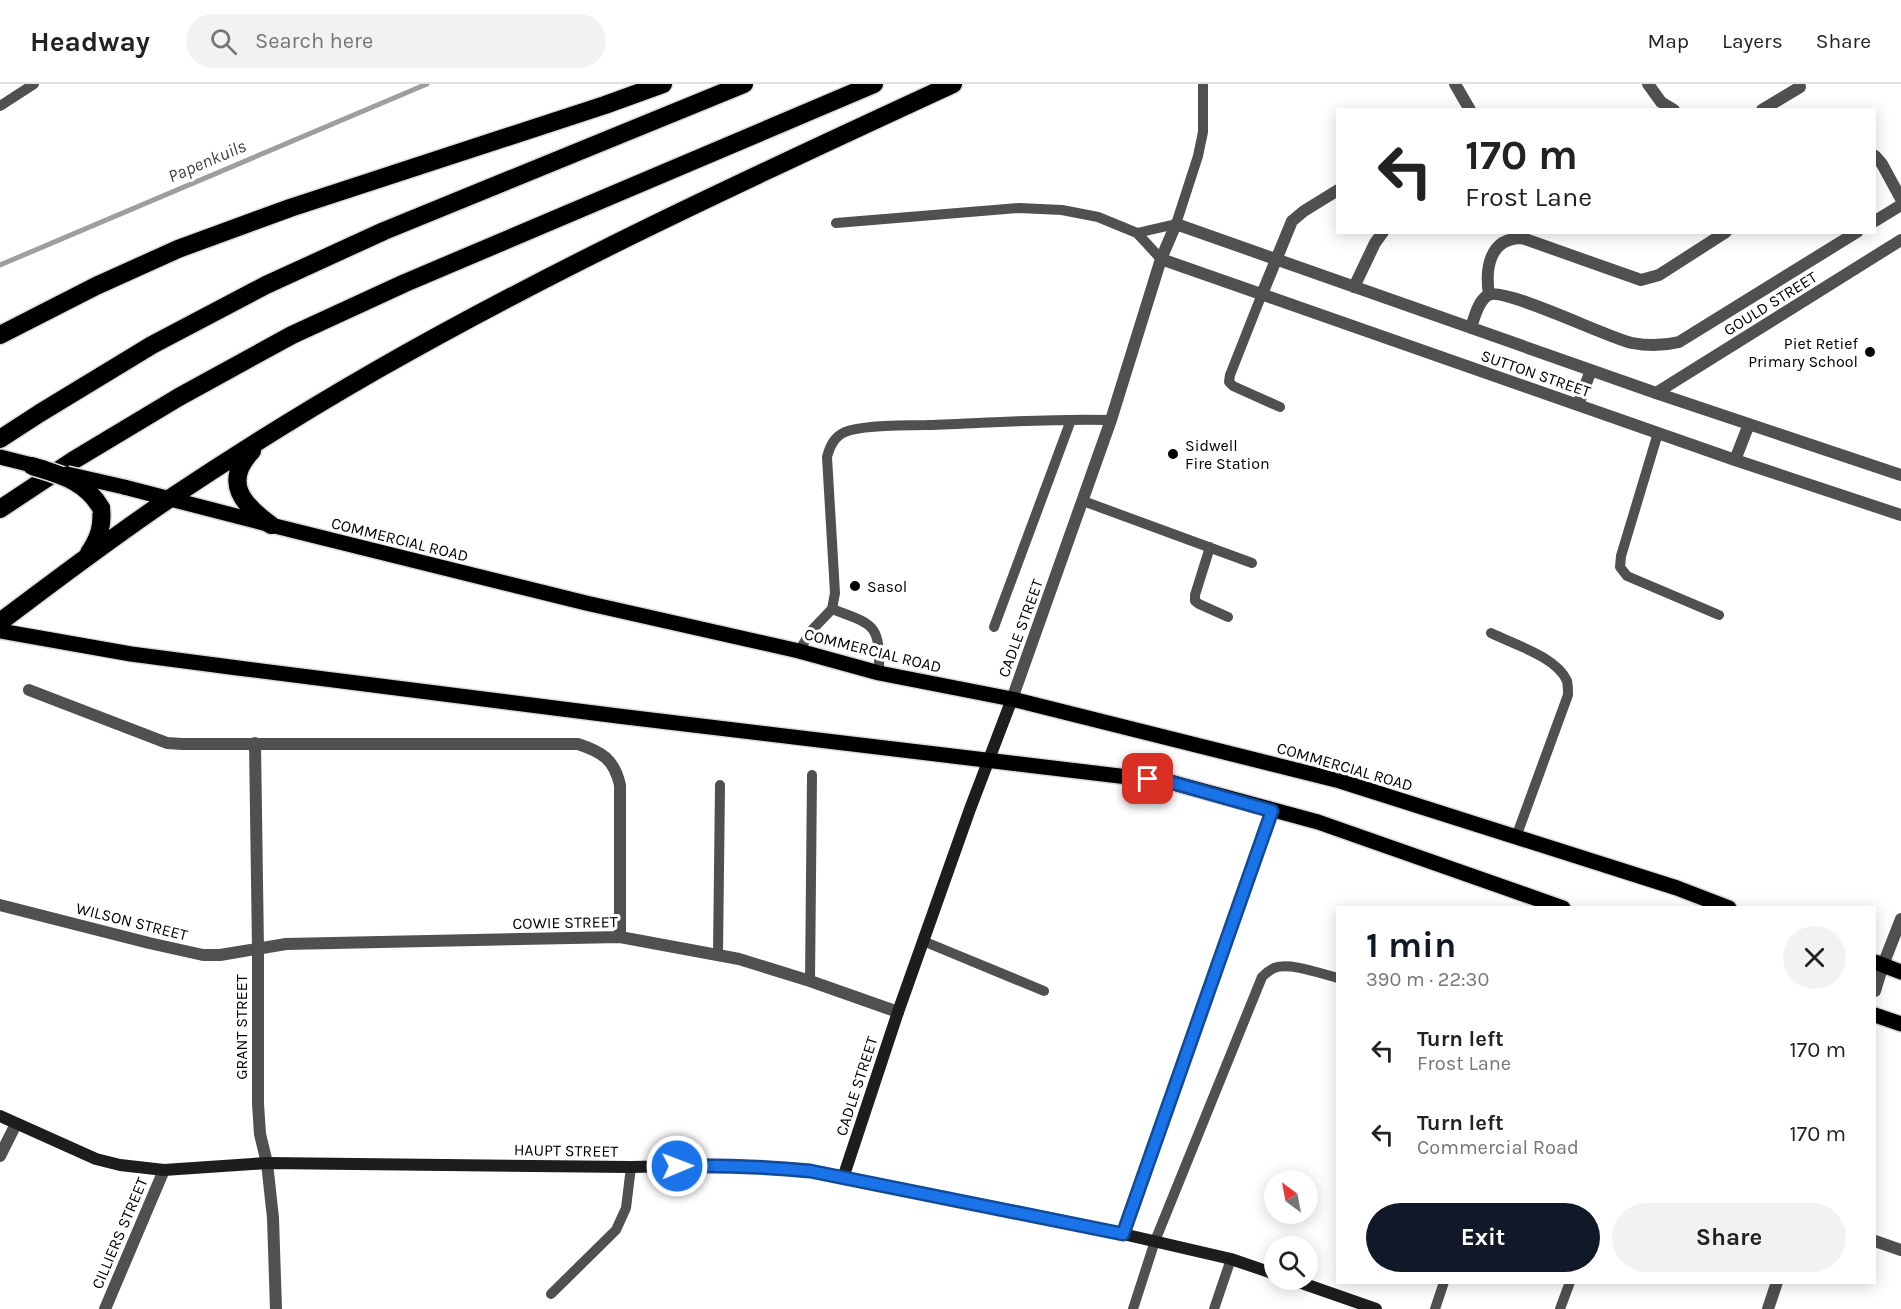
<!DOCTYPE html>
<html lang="en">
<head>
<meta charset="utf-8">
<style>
  body { margin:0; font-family:Karla,sans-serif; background:#f2f2f2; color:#222; height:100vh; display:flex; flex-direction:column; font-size:22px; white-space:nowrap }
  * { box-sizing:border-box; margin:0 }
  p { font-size:20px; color:#767676 }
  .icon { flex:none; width:33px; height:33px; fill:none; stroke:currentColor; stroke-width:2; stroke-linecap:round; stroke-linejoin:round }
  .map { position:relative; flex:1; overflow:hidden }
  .panel { position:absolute; left:1336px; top:822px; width:540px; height:378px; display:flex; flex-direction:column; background:#fff; border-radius:0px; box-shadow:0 3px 15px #0003 }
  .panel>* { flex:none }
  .hud { position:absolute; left:1336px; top:24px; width:540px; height:126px; border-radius:0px; box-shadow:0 3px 15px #0003; background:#fff; color:#222; overflow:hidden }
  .needle { width:39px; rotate:328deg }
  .tools { position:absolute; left:1264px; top:1086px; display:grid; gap:12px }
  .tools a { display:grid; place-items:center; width:54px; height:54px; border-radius:50%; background:#fff; box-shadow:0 3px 15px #0003; font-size:30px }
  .pin { position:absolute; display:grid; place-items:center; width:51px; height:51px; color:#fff; margin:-26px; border-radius:12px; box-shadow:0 3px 9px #0006 }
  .me { position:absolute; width:66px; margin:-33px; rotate:89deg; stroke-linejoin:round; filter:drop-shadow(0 0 4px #0008) }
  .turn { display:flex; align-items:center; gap:21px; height:126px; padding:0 30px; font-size:27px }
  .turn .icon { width:78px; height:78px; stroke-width:2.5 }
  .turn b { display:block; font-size:42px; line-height:51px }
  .round { display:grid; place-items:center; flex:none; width:63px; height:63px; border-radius:32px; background:#f2f2f2 }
  .head { display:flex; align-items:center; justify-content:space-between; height:102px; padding:0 30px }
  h1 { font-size:36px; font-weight:700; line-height:45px; color:#111827 }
  .cta { display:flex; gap:12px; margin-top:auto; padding:12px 30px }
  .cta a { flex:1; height:69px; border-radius:36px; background:#111827; color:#fff; font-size:24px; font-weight:700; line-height:69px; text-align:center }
  .cta a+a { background:#f2f2f2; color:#222 }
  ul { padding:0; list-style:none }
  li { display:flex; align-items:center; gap:18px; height:84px; padding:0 30px }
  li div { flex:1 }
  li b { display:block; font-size:22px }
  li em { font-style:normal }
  header { display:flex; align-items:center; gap:36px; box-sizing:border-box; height:84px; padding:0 30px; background:#fff; border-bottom:2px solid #e0e0e0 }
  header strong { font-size:28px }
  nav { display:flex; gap:33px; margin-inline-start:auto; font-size:21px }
  .search { width:420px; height:54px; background:#f2f2f2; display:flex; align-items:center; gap:15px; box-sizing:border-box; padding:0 21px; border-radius:33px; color:#767676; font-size:22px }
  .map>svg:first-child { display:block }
</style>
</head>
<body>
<header>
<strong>Headway</strong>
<div class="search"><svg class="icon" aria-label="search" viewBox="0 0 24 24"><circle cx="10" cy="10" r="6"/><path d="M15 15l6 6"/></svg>Search here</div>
<nav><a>Map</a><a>Layers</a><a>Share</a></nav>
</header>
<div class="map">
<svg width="1901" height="1225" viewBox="0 0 1901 1225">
  <rect width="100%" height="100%" fill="#fff"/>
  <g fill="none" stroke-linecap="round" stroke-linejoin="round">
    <path stroke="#9e9e9e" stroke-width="5" d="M0 181 427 0"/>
    <defs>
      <path id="primary" d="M124 403 271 441 586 519 799 567 879 589 1012 615 1340 697 1677 804 1729 824
        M0 547 131 570 238 584 618 632 1170 698 1318 738 1563 824
        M1875 878 1901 888
        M1875 931 1901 940"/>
      <path id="highway" d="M0 251 96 202 178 165 290 124 605 21 663 0
        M0 355 40 329 152 261 266 201 384 147 744 0
        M252 367C222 398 243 421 271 441
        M0 425 74 376 179 313 292 251 405 199 874 0
        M89 469C99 454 103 442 101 424
        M0 538C56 496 111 454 169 415 235 371 307 326 375 287 562 180 758 90 953 0"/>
    </defs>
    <use href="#primary" stroke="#dbdbdb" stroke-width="18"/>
    <use href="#highway" stroke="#dbdbdb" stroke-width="21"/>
    <path stroke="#505050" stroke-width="10" d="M0 22 34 0
      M836 139 1019 124 1062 126 1098 133 1137 149 1161 175
      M1137 149 1176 140 1198 72 1203 48V0
      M1262 210 1230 291 1229 298 1233 302 1280 323
      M1658 349 1621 472 1620 483 1627 492 1719 531
      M1083 417 1252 479
      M1210 463 1195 511V517L1199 520 1228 533
      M832 525C875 541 880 540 879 589
      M994 543 1071 336
      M1491 549C1513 560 1557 573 1567 597 1568 601 1568 607 1568 611L1516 753
      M799 567 811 547 832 525 835 509 827 373C830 362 834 353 845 348 861 341 907 341 927 341 988 339 1050 334 1111 336
      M923 857 1044 907
      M718 870 720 701
      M810 897 812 691
      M551 1210 616 1146 626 1124 631 1083
      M1133 1225 1155 1157 1262 893C1265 890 1270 886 1274 884 1291 878 1321 890 1338 894
      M1214 1225 1231 1175
      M1435 1225 1444 1198
      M1560 1225 1570 1198"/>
    <path stroke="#505050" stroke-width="12" d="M1455 0 1470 26
      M1648 0 1661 18 1674 26
      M1762 26 1800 3
      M1875 72 1882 80 1901 115
      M1875 137 1901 121
      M1161 175 1735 376 1901 431
      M1354 203 1375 159 1383 148
      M1262 210 1292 137 1304 127 1338 106
      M1489 211C1485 185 1489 154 1522 154L1641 196 1659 191 1726 148
      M1471 244C1474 234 1478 217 1488 211 1503 202 1608 254 1632 259 1648 262 1663 262 1679 258L1857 148
      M1656 309 1901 156
      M1578 321 1591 286
      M1735 376 1749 340
      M29 606 167 659 182 660H578C602 668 614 675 620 701V853
      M1012 615 1111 336 1161 175 1176 140 1656 309 1901 391
      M255 659 258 865V1020L260 1050 267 1079 273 1134 276 1225
      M0 821 149 859 203 871H220L286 860 620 853 739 875 810 897 898 928
      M1875 907 1883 881 1901 835
      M0 1072 16 1040
      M1123 1150 1272 727
      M1875 1157 1901 1166
      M105 1225 164 1086
      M1768 1225 1777 1198"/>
    <path stroke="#1d1d1d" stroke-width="12" d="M0 1032 96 1075 120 1081 164 1086 267 1079 631 1083 723 1081 769 1083 810 1087 1123 1150 1231 1175 1275 1190
      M843 1094 898 928 970 725 1012 615
      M1293 1196 1376 1225"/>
    <use href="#primary" stroke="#000" stroke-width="15"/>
    <use href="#highway" stroke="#000" stroke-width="18"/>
    <defs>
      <path id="primary-bridge" d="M0 373 44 384
        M67 390 124 403"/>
      <path id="highway-bridge" d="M32 382C60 391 85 396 101 424"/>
    </defs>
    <use href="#primary-bridge" stroke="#dbdbdb" stroke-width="18" stroke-linecap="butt"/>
    <use href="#highway-bridge" stroke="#dbdbdb" stroke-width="21" stroke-linecap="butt"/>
    <use href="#primary-bridge" stroke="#000" stroke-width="15"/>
    <use href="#highway-bridge" stroke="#000" stroke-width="18"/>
  </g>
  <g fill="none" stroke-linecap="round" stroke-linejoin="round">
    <defs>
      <path id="route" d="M677 1082C722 1081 766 1083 810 1087L1123 1150 1272 727 1170 698 1148 695"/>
    </defs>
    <use href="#route" stroke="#114b97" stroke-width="15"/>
    <use href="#route" stroke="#1a73e8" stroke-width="10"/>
  </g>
  <g fill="#000" stroke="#fff" stroke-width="2">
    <circle cx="1870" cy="268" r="6"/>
    <circle cx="1173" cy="370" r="6"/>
    <circle cx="855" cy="502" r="6"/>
  </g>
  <g text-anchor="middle" stroke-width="6" stroke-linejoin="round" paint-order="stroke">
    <g font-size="16" fill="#000" stroke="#fff">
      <text transform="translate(1770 219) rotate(-32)" y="6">GOULD STREET</text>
      <text transform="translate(1536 289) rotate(19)" y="6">SUTTON STREET</text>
      <text transform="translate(400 455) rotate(14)" y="6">COMMERCIAL ROAD</text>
      <text transform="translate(1020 544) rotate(-70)" y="6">CADLE STREET</text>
      <text transform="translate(873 566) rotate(14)" y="6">COMMERCIAL ROAD</text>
      <text transform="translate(1345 682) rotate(16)" y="6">COMMERCIAL ROAD</text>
      <text transform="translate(132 837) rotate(14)" y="6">WILSON STREET</text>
      <text transform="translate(565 838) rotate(-1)" y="6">COWIE STREET</text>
      <text transform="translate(241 943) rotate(-90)" y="6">GRANT STREET</text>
      <text transform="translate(856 1002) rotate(-72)" y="6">CADLE STREET</text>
      <text transform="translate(566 1066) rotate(1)" y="6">HAUPT STREET</text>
      <text transform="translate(119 1149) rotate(-67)" y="6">CILLIERS STREET</text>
    </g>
    <g font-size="16" fill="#000" stroke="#fff" text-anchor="start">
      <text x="1858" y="265" text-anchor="end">Piet Retief<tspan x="1858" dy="18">Primary School</tspan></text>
      <text x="1185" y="367">Sidwell<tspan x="1185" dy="18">Fire Station</tspan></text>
      <text x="867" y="508">Sasol</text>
    </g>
    <g font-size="18" font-style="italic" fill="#3f3f3f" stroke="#fff">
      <text transform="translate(207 77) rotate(-23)" y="6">Papenkuils</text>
    </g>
  </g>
</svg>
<div class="tools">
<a><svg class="needle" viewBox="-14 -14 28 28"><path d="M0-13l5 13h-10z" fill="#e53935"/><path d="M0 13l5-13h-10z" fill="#767676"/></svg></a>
<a><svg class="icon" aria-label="search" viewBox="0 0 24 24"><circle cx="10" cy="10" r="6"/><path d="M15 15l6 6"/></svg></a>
</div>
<div class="pin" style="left:1148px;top:695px;background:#d93025"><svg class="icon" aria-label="arrive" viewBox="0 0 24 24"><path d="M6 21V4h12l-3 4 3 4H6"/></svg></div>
<svg class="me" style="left:677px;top:1082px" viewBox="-20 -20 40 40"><circle r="17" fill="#1a73e8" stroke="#fff" stroke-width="3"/><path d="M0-11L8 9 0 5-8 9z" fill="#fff"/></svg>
<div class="hud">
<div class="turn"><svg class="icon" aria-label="left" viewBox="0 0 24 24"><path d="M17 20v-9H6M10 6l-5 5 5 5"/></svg><div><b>170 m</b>Frost Lane</div></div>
</div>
<section class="panel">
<div class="head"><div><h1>1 min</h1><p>390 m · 22:30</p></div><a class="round"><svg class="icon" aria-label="close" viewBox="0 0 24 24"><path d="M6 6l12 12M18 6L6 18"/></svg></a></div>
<ul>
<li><svg class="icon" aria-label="left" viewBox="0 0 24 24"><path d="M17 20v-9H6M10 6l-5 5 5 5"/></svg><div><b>Turn left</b><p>Frost Lane</p></div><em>170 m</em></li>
<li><svg class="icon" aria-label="left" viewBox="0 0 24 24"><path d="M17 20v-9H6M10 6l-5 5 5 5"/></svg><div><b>Turn left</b><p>Commercial Road</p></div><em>170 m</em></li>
</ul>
<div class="cta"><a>Exit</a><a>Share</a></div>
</section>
</div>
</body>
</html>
